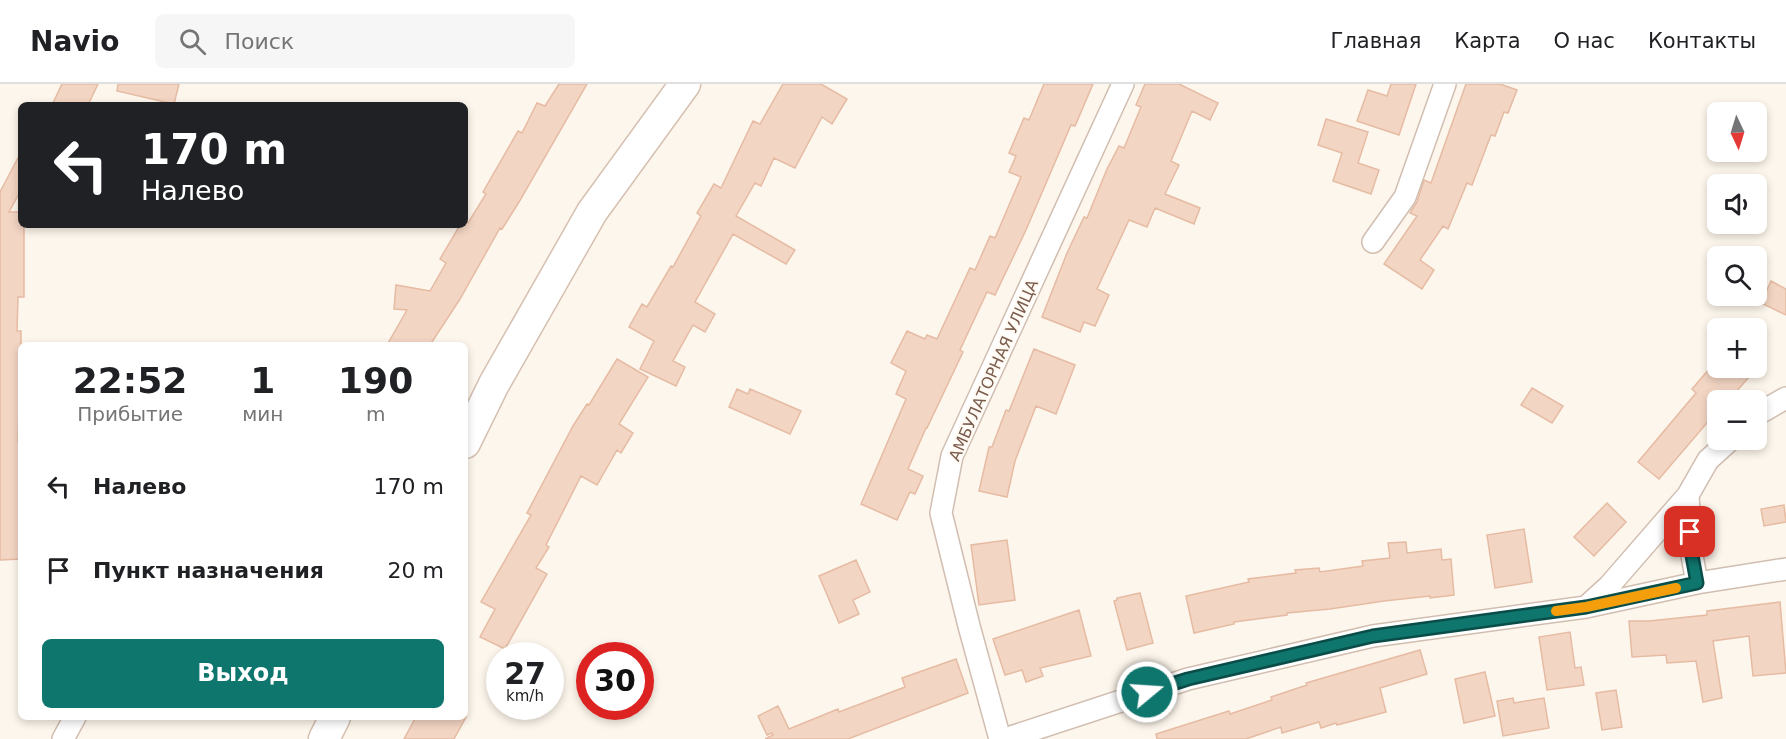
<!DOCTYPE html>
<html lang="ru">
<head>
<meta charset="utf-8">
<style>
  body { margin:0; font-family:"DejaVu Sans",sans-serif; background:#f6f6f6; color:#202124; height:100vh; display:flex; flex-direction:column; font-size:22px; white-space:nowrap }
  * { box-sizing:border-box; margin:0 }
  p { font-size:20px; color:#757577 }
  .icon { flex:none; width:33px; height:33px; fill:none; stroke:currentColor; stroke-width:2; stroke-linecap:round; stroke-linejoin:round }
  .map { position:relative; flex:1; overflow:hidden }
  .panel { position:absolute; left:18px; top:258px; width:450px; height:378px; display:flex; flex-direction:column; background:#fff; border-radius:9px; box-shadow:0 3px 9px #0003 }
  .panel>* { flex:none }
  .banner { position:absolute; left:18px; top:18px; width:450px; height:126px; border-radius:9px; box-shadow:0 3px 9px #0003; background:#202124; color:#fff; overflow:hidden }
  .needle { width:39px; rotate:176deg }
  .fabs { position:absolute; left:1707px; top:18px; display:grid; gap:12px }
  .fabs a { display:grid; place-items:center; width:60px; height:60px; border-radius:9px; background:#fff; box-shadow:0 3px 9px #0003; font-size:30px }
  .speed { position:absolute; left:486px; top:558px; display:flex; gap:12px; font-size:30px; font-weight:700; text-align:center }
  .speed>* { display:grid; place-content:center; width:78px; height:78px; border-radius:50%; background:#fff; box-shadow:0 3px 9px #0003; line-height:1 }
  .speed small { font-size:15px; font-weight:400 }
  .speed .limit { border:9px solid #d22; background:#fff; color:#111 }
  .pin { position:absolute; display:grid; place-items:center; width:51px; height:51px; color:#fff; margin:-26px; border-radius:12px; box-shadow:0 3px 9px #0006 }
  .me { position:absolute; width:66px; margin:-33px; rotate:72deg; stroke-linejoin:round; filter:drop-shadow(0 0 4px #0008) }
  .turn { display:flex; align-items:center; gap:21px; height:126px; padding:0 24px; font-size:27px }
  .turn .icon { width:78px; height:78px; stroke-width:2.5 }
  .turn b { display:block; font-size:42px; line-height:51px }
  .eta { display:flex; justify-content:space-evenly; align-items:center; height:102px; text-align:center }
  .eta b { font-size:36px; font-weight:700; line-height:42px }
  .primary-button { display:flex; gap:12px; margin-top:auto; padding:12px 24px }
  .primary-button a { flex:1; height:69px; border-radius:9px; background:#0f766e; color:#fff; font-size:24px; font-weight:700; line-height:69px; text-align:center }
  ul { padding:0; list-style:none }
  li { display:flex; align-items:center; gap:18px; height:84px; padding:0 24px }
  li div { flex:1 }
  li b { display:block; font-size:22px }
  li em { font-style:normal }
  header { display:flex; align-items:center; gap:36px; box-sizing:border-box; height:84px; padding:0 30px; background:#fff; border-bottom:2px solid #e0e0e0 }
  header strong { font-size:28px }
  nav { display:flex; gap:33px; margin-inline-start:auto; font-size:21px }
  .search { width:420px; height:54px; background:#f6f6f6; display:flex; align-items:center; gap:15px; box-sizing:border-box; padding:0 21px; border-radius:9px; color:#757577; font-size:22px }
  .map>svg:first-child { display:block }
</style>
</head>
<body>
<header>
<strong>Navio</strong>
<div class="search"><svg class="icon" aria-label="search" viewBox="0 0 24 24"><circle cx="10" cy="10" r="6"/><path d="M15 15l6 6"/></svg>Поиск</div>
<nav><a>Главная</a><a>Карта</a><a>О нас</a><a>Контакты</a></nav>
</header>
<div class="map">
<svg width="1786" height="655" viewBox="0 0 1786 655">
  <rect width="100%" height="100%" fill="#fdf6ec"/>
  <path fill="#f3d5c3" stroke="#e6bba3" stroke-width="1.5" d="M62 0H98L88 21H52Z
    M118 0H179L174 20 117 7Z
    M559 0H587L519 118 502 145 500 144 460 215 430 261H387L407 226 394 225 396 201 430 207 446 179 440 175 460 141H465V137L468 139 486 110 483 108 518 47 522 49 537 19 545 22Z
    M783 0H821L847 15 832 40 822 33 795 84 774 74 761 102 755 99 736 132 795 166 786 180 733 150 695 218 715 230 705 248 693 241 673 277 685 283 676 302 640 285 654 257 629 243 642 220 647 223 671 182 673 183 701 132 697 129 714 100 721 104 753 37 760 40Z
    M1044 0H1093L1075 42 1071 41 1026 146 995 211 987 208 960 266 963 268 927 344H926L908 385 923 392 915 410 910 408 897 436 861 420 906 315 896 310 906 287 891 279 907 247 925 255 927 251 937 255 970 184 975 186 990 152 995 154 1021 93 1009 88 1016 72 1009 69 1024 34 1029 36Z
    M1145 0H1179L1218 19 1210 36 1192 27 1171 77 1179 81 1165 110 1200 124 1194 140 1155 124 1147 143 1129 136 1097 205 1109 211 1095 242 1084 238 1080 248 1042 233 1067 169 1084 133 1087 134 1107 85 1119 62 1124 64 1141 23 1136 21Z
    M1391 0H1416L1399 51 1357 37 1368 6 1387 12Z
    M1466 0H1500L1517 6 1508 29 1504 28 1495 52 1491 51 1472 101 1467 99 1448 145 1443 142 1420 176 1434 186 1422 205 1384 180 1417 132 1410 129 1417 118 1424 96 1431 99Z
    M1326 35 1368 48 1358 79 1379 86 1371 110 1333 97 1342 69 1318 61Z
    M21 68V106L9 128H21V141H24V213H18L17 247H21V322H19L18 358H21V475L0 476V108Z
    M1771 197 1786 205V231L1761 219Z
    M1034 265 1075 281 1056 330 1036 322 1015 377 1007 413 979 407 989 363H992L1006 326 1009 327Z
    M617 275 648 293 619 340 633 349 621 369 617 366 597 401 581 392 546 461 549 463 536 484 547 490 505 565 480 553 495 525 481 518 531 431 527 429 573 342 587 320 589 321Z
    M1710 284H1757L1729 316H1718V326L1659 395 1638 378 1696 309 1692 305Z
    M1532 304 1563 322 1552 339 1521 321Z
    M737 305 748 310 750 305 801 327 790 350 729 323Z
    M1607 419 1626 438 1594 472 1574 453Z
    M1784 421 1786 438 1764 442 1761 425Z
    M1524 445 1532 498 1495 504 1487 451Z
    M1007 456 1015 516 979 521 971 461Z
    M1406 458 1407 469 1441 465 1442 476 1451 475 1454 511 1430 514V512L1384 517 1330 525 1287 529V531L1234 538V540L1194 549 1186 512 1249 498 1248 495 1296 489 1295 486 1319 484 1320 488 1363 482 1362 477 1390 474 1388 459Z
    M856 476 870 508 853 516 859 530 839 539 819 492Z
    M1140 509 1153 559 1127 566 1114 517 1117 516V514Z
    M1780 518 1786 589 1753 592 1749 552 1713 557 1722 614 1703 618 1696 577 1667 579 1666 571 1632 573 1629 537H1649L1707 531V527Z
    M1079 526 1091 572 1040 584 1043 592 1026 598 1022 586 1005 591 993 555Z
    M1570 548 1575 584 1581 583 1584 601 1547 606 1539 553Z
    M1420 566 1427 590 1380 604 1386 628 1337 641 1336 639 1321 644 1319 638 1282 649 1281 643 1246 655H1157L1156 650 1229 627 1230 630 1272 616 1271 613 1307 601 1306 599Z
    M956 575 968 609 848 655H765L773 651 772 649 767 651 758 632 778 622 789 645 838 625 839 628 905 603 902 594Z
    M1485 588 1495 632 1464 639 1455 595Z
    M1616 606 1622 643 1602 646 1596 609Z
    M1513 614 1514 619 1544 614 1549 644 1503 652 1497 617Z
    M416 633H466L454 655H404Z"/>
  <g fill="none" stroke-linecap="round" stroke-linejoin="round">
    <defs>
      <path id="street" d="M1373 158 1405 113 1445 0
        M1756 331 1786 314
        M1688 411 1691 466 1697 499
        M1587 522 1609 502 1688 411 1708 376 1730 356
        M63 655 75 633
        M1000 655 969 542 941 429 952 372 1123 0
        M1005 655 1188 595 1373 552 1586 523 1697 499 1786 485"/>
      <path id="secondary" d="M465 359 494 300 592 128 685 0
        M324 655 335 633"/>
    </defs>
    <use href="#street" stroke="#d1beb0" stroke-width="24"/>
    <use href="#secondary" stroke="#d6c0b0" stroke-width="33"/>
    <use href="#street" stroke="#fff" stroke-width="21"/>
    <use href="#secondary" stroke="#fff" stroke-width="30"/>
  </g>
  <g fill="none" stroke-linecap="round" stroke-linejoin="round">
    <defs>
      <path id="route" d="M1147 608 1188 595 1373 552 1586 523 1697 499 1691 466 1690 448"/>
    </defs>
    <use href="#route" stroke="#0a4d48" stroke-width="15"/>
    <use href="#route" stroke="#0f766e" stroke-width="10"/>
    <path stroke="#f59e0b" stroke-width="10" d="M1556 527 1586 523 1676 504"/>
  </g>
  <g text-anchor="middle" stroke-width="4.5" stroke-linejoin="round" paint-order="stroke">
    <g font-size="16" fill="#7a5c4d" stroke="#fffaf3">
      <text transform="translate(993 286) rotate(-66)" y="6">АМБУЛАТОРНАЯ УЛИЦА</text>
    </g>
  </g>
</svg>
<div class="fabs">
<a><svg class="needle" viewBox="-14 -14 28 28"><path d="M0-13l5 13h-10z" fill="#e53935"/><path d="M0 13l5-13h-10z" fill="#757577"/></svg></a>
<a><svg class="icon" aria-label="sound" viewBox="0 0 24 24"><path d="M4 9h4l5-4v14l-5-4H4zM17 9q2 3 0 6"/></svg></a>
<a><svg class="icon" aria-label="search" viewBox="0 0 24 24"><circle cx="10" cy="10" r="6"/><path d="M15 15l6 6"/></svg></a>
<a>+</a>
<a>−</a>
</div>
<div class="speed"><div>27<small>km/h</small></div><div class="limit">30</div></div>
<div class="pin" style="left:1690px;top:448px;background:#d93025"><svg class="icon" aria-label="arrive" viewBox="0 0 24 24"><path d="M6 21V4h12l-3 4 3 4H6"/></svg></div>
<svg class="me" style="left:1147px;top:608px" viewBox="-20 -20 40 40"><circle r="17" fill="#0f766e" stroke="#fff" stroke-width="3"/><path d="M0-11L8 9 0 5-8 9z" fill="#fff"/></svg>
<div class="banner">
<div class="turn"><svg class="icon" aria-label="left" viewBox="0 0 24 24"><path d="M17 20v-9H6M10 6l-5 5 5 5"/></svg><div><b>170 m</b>Налево</div></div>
</div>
<section class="panel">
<div class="eta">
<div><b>22:52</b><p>Прибытие</p></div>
<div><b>1</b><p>мин</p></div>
<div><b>190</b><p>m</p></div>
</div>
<ul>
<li><svg class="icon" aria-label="left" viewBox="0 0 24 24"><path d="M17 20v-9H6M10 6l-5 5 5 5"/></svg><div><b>Налево</b></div><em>170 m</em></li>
<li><svg class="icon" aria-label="arrive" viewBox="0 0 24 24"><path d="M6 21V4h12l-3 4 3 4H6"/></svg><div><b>Пункт назначения</b></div><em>20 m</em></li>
</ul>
<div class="primary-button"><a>Выход</a></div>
</section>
</div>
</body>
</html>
